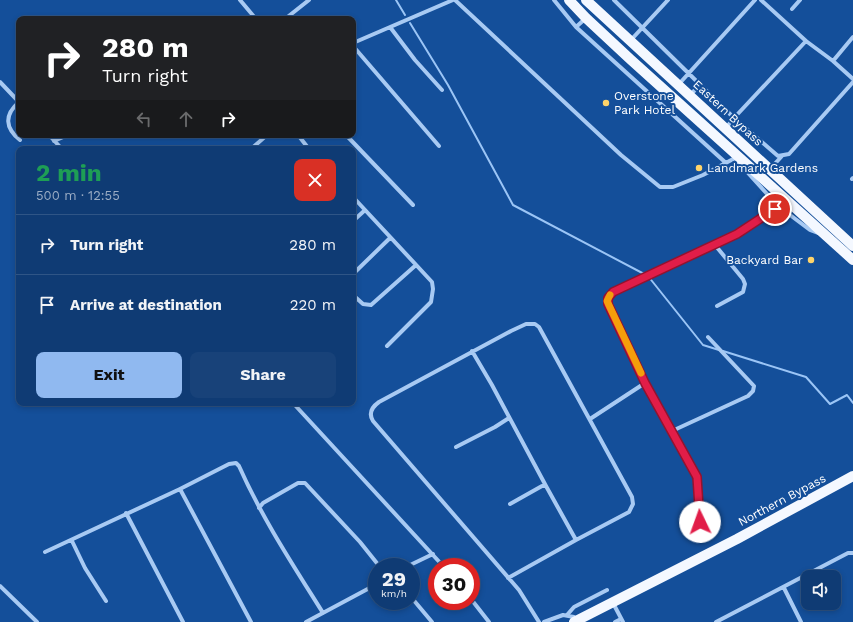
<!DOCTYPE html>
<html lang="en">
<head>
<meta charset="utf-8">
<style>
  body { margin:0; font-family:"Work Sans",sans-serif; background:#184279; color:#f1f3f6; height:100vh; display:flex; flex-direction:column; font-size:15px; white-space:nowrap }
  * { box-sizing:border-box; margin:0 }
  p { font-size:13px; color:#9badc5 }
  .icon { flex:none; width:22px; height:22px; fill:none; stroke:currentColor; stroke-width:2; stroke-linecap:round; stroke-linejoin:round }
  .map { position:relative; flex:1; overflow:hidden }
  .details { position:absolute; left:16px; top:146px; width:340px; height:260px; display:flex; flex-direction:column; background:#0f3b74; border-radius:8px; box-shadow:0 2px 6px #0003,0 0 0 1px #2f5586 }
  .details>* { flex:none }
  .hud { position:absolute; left:16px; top:16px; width:340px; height:122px; border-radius:8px; box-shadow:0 2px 6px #0003,0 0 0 1px #2f5586; background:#202124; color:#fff; overflow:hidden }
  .tools { position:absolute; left:801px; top:570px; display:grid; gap:8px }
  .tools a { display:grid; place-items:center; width:40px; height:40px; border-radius:8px; background:#0f3b74; box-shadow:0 2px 6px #0003,0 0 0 1px #2f5586; font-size:20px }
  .speed { position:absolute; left:368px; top:558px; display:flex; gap:8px; font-size:20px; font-weight:700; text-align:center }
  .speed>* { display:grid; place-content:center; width:52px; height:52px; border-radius:50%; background:#0f3b74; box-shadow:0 2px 6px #0003,0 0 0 1px #2f5586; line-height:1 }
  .speed small { font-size:10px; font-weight:400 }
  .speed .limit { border:6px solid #d22; background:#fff; color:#111 }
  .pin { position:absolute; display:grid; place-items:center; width:34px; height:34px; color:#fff; margin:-17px; border:2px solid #fff; border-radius:50%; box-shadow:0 1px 4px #0007 }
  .me { position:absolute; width:44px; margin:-22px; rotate:357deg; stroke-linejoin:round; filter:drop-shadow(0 0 3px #0008) }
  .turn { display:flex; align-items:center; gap:14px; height:84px; padding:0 20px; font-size:18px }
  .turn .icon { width:52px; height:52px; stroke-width:2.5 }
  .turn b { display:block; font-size:28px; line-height:34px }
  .lanes { display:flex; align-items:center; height:38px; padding:0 20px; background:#0003; justify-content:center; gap:20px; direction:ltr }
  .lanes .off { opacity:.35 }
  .round { display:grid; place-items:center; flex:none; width:42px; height:42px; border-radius:8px; background:#184279 }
  .summary { display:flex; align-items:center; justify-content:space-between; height:68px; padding:0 20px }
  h1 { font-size:24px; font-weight:700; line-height:30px; color:#1e9e55 }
  .button { display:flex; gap:8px; margin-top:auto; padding:8px 20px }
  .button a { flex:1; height:46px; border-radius:8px; background:#90b9f0; color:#111; font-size:16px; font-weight:700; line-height:46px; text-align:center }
  .button a+a { background:#184279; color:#f1f3f6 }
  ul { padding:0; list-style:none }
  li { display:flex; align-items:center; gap:12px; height:60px; padding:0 20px; border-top:1px solid #2f5586 }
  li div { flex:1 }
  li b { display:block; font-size:15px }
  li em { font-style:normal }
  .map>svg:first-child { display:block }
</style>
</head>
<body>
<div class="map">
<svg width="853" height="622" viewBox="0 0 853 622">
  <rect width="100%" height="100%" fill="#144f9a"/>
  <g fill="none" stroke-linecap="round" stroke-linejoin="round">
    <path stroke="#9bc5f6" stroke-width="2" d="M396 0 405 15
      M410 23 448 85 513 205 648 276 703 345 719 350
      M723 351 806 377 830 404 847 395 853 403"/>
    <path stroke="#a8caf3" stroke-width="4" d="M240 0 256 19
      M455 0 621 155 660 187H673L703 175 737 157
      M554 0 576 27 726 163
      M614 0 734 118 726 128
      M761 0 806 41 833 61
      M792 9 800 0
      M285 19 309 0
      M390 27 415 60 442 90
      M576 27 586 18
      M853 37 833 61 853 79
      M630 41 668 0
      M806 41 734 118 778 156 789 154 853 82
      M353 43 453 0
      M353 46 439 146
      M0 82 19 102
      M679 84 755 0
      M690 95 700 85
      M19 102C4 115 5 128 20 140
      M49 135 62 149
      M298 135 309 149
      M346 135 413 205
      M54 141 68 135
      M251 149 267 135
      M770 169 782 156
      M852 179 853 178
      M353 197 432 282 433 289 431 302 387 346
      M778 206 810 230 818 233
      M353 221 364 211
      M715 245 743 279 745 284 743 292 717 306
      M353 274 390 238
      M353 295 363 304 371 305 416 265
      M472 351 492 385 546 486
      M645 383 697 477 700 522
      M293 403 444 567
      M590 419 645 383 607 301 613 292C628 285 642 278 657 270 696 250 747 239 778 206L739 163
      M672 431 748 396 753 391 754 386 708 337
      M456 447 495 427 509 418
      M180 489 251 622
      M510 504 542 486H546L576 540 629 512 633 504 632 497 539 327 535 324H526L511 331 379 402C372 407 368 413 373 421L519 590 539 622
      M259 508 263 503 298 483H305L360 542 380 567
      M126 513 183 622
      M72 541 85 568 106 601
      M45 552 180 489 229 464 236 463 239 466C262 518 293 565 323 613
      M406 567 433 554
      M508 578 576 540
      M0 586 37 622
      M784 588 801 622
      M411 597 432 622
      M471 599 489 622
      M613 603 623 622
      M567 615 574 607 607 590
      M306 622 377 584
      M544 622 563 615 574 617 575 621
      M615 622 621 619
      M716 622 848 553H853"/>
    <path stroke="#f4f8ff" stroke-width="10" d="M569 0 586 18 630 59 853 260
      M586 0 853 246
      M574 622 737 539 853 476"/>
  </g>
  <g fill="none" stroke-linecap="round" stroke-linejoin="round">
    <defs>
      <path id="route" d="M700 522 697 477 645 383 608 304V298L613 292 737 234 775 209"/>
    </defs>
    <use href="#route" stroke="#92132f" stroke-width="10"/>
    <use href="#route" stroke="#e11d48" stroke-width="7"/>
    <path stroke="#f59e0b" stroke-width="7" d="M610 295 607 301 641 373"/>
  </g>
  <g fill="#ffd46a" stroke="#144f9a" stroke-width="1.5">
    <circle cx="606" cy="103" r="4"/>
    <circle cx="699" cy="168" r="4"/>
    <circle cx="811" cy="260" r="4"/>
  </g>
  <g text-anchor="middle" stroke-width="4" stroke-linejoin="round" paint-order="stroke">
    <g font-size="12" fill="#fff" stroke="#144f9a" text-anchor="start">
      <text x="614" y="100">Overstone<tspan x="614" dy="14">Park Hotel</tspan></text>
      <text x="707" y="172">Landmark Gardens</text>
      <text x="803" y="264" text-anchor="end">Backyard Bar</text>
    </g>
    <g font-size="12" fill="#fff" stroke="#144f9a">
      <text transform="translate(728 113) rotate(43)" y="4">Eastern Bypass</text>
      <text transform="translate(782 500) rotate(-28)" y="4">Northern Bypass</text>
    </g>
  </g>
</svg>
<div class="tools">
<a><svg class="icon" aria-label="sound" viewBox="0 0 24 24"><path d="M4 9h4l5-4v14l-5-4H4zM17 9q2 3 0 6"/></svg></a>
</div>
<div class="speed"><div>29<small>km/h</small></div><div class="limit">30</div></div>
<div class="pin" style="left:775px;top:209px;background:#d93025"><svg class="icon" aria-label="arrive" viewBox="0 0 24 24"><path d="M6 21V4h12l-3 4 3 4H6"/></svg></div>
<svg class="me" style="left:700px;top:522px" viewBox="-20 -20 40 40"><circle r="19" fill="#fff"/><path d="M0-13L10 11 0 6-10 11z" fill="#e11d48"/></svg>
<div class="hud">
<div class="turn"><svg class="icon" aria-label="right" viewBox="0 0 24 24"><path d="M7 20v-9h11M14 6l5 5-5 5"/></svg><div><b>280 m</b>Turn right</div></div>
<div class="lanes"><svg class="icon off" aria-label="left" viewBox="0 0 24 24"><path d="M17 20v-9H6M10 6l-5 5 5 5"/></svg><svg class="icon off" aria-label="ahead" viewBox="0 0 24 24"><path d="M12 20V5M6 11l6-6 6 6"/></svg><svg class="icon" aria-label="right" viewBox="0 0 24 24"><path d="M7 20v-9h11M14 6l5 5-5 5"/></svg></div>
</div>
<section class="details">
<div class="summary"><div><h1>2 min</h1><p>500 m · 12:55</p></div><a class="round" style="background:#d93025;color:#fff"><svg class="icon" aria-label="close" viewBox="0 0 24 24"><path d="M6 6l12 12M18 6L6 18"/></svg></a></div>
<ul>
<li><svg class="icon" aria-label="right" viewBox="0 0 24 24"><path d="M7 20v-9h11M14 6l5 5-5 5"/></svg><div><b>Turn right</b></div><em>280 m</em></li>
<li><svg class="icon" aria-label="arrive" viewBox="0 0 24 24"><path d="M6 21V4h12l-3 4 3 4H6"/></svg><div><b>Arrive at destination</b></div><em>220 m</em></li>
</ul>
<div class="button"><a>Exit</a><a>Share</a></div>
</section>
</div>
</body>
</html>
